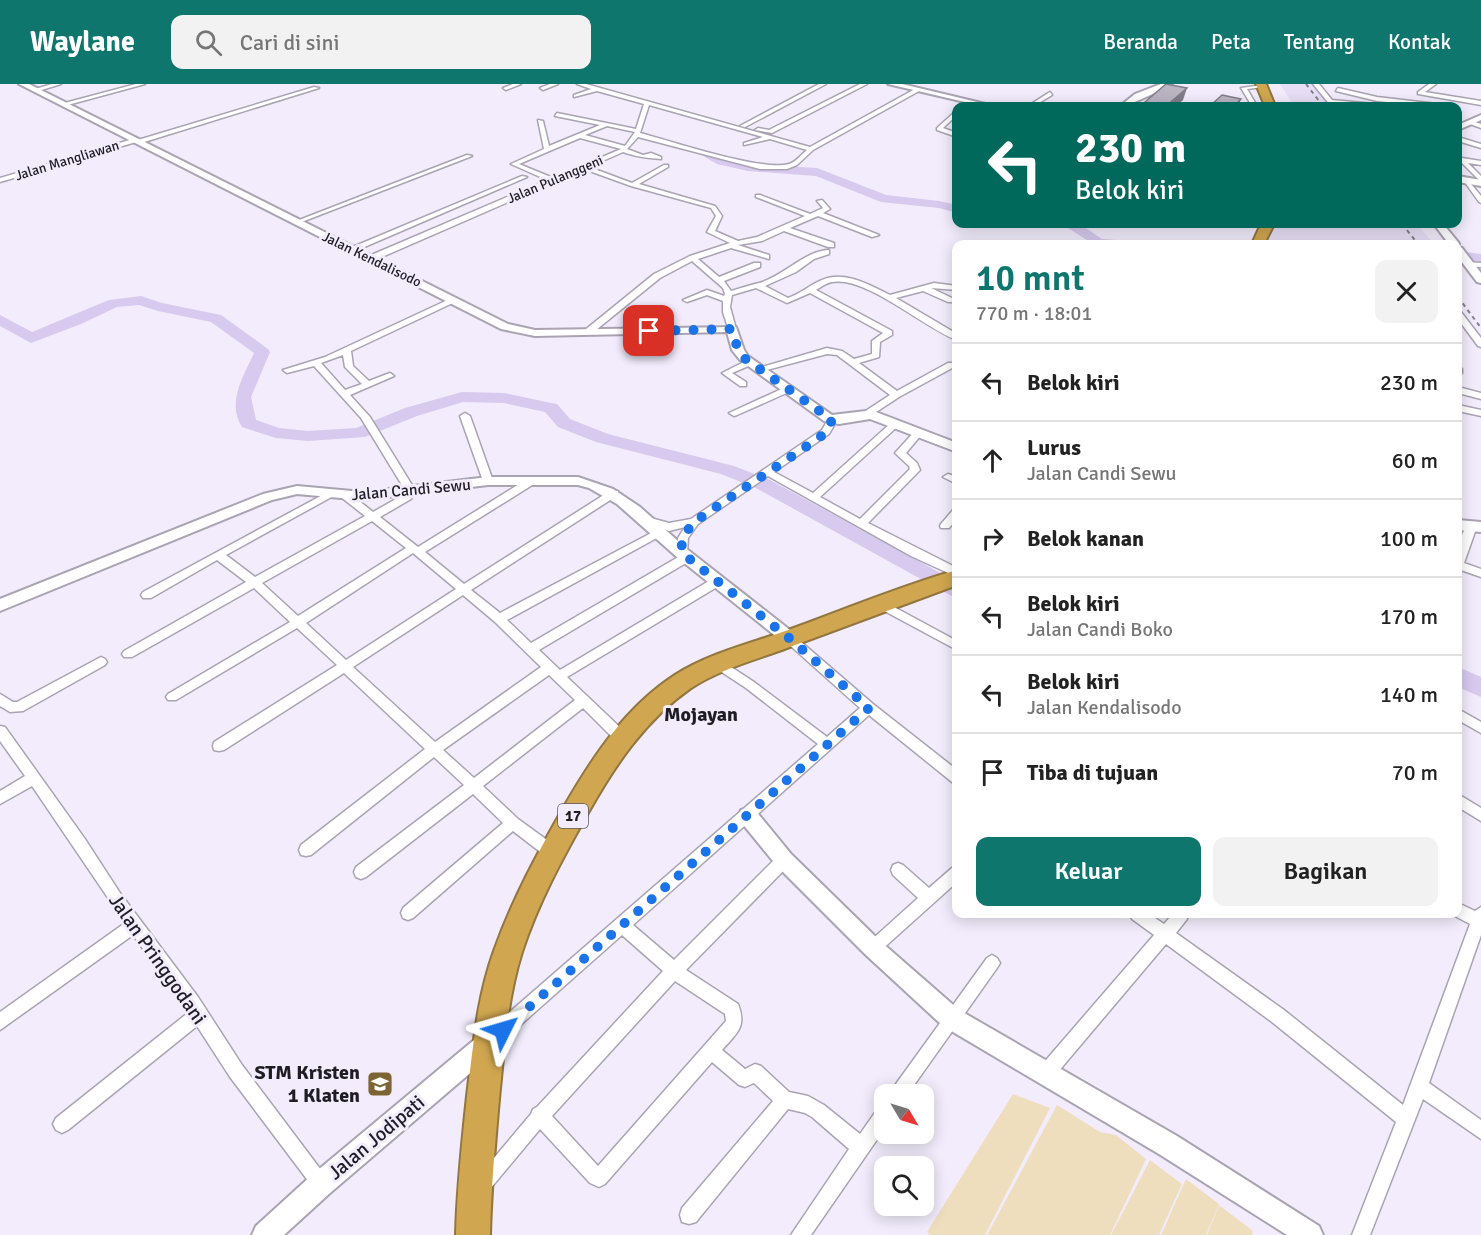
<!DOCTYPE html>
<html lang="id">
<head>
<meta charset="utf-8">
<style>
  body { margin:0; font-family:Signika,sans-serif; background:#f2f2f2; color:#222; height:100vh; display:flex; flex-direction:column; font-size:22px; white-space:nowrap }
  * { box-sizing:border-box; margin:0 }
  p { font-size:20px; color:#767676 }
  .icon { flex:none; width:33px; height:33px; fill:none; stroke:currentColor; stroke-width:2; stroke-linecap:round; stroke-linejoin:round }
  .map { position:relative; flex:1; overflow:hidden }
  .details { position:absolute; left:952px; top:156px; width:510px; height:678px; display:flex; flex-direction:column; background:#fff; border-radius:12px; box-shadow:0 3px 15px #0003 }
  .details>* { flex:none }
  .banner { position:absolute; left:952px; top:18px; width:510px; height:126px; border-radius:12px; box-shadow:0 3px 15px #0003; background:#00695c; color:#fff; overflow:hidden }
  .needle { width:39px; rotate:128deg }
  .controls { position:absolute; left:874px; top:1000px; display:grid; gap:12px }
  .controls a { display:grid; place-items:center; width:60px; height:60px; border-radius:12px; background:#fff; box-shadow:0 3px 15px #0003; font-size:30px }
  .pin { position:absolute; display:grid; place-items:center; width:51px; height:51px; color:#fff; margin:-26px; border-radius:12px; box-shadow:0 3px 9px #0006 }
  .me { position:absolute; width:66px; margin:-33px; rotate:50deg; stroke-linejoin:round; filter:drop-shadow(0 0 4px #0008) }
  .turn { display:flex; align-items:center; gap:21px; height:126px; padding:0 24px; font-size:27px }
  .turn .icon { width:78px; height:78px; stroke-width:2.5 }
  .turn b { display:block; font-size:42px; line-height:51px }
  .round { display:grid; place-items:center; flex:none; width:63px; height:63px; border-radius:12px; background:#f2f2f2 }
  .head { display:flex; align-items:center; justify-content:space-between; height:102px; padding:0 24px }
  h1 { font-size:36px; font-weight:600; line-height:45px; color:#0f766e }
  .action { display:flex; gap:12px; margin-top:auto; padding:12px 24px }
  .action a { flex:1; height:69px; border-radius:12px; background:#0f766e; color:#fff; font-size:24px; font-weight:600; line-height:69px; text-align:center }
  .action a+a { background:#f2f2f2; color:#222 }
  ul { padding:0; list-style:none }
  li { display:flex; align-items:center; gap:18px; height:78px; padding:0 24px; border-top:2px solid #e0e0e0 }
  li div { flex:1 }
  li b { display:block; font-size:22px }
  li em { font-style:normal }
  header { display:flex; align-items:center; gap:36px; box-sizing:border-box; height:84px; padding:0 30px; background:#0f766e; color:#fff }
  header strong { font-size:28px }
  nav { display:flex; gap:33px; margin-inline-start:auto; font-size:21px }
  .search { width:420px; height:54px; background:#f2f2f2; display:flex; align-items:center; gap:15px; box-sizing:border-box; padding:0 21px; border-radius:12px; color:#767676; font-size:22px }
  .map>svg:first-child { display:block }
</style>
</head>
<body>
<header>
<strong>Waylane</strong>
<div class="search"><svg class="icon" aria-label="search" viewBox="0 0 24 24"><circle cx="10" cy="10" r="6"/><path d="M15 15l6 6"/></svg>Cari di sini</div>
<nav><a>Beranda</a><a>Peta</a><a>Tentang</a><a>Kontak</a></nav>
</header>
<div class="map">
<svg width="1481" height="1151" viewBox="0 0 1481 1151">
  <rect width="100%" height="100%" fill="#f2ecfc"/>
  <path fill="#e8dff6" d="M1280 0H1313L1329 22H1294Z
    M1274 140H1417L1434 160H1353L1307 157 1267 158Z"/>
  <path fill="#efdebe" d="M1013 1010 1050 1024 985 1151H930L927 1148Z
    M1057 1021 1100 1048 1116 1051 1146 1075 1110 1151H987Z
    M1150 1076 1182 1100 1159 1151H1111Z
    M1186 1095 1219 1120 1206 1151H1161Z
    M1219 1121 1253 1147 1252 1151H1207Z"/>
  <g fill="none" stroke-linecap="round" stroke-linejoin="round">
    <path fill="#d8c9ee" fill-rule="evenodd" d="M709 68 748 80 817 84 886 111 939 117 957 121V129L939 124 881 118 816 92 748 87 717 80 705 73 703 71Z
      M1010 140H1080L1102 155 1132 157 1175 156 1182 160H1093L1068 144 1012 143Z
      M1458 167 1481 170V178L1458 175Z
      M141 212 162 219 221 231 268 265 270 268 251 313 256 336 279 344 308 347 356 344 405 324 462 308 504 309 551 319 557 320 570 335 608 350 734 382 770 396 957 498V515L756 404 721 390 596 358 558 343 545 328 504 319 463 318 417 332 365 353 308 357 276 354 242 343C226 318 244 292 254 269L211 238 158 227 139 221 117 223 81 240 31 259 0 242V231L32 248 109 216Z
      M1458 583 1481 593V613L1458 603Z"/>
    <defs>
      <path id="street" d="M52 0H61L35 8 32 6Z
        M136 0H145L64 22 61 20Z
        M513 0H521L506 6 503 4Z
        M550 0H558L543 6 540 4Z
        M577 0H586L810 63 915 5H919V7L813 66 797 81 787 85H760L638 53 627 65 643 71 651 69 661 73V75C648 74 637 73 623 68L589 83 632 99 664 81H668V83L639 100 715 122 722 132 715 147 738 157 757 153 805 132 756 113V111H760L810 130 823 124 817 117 822 116 830 125 823 129 879 151 872 153 818 132 790 144 834 159V163H828L784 147 762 157 738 161 769 171V175L731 164 698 175 719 193 754 179H760V183L724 197 731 207C741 204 750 201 759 199 782 193 806 166 829 166V170L814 175 796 188 765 202 788 214C800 210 810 201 822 196 844 186 870 201 890 211L934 199 957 202V206L931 204 952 214H957V218H948L923 207 896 214 957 250V256C926 245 865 191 832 198 826 199 821 203 816 206L892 247V251L880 258 879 273 859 279 897 307 948 279H954V283L899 313 870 332H864V328L890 311 837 271 827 270 759 288 755 285 827 264 842 267 854 275 872 270V257L883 249 810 209 787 219 756 204 732 211 730 223 736 245 729 247 723 228V217L707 211 687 218 683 216 707 206 724 212 725 210 723 204 692 177 660 194 591 250H585V246L654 190 690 172 730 159 707 148 716 132 711 124 631 102 584 85 375 176H369V172L547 96 511 80 544 65 538 36 543 37 549 62 600 41 555 32 557 29 636 45 644 20 597 7 574 13V11L591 5ZM649 21 763 53 744 59V61L770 55 807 66C801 71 796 78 789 80 763 88 671 57 640 49ZM607 42 635 48 625 62 585 51ZM580 54 621 65 553 94 519 80Z
        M819 0H826L745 43 740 42Z
        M860 0H867L772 49 755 46 758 44 769 46Z
        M1313 0H1319L1332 16 1374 20 1371 22 1335 20 1336 22H1331Z
        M1429 0H1436L1425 8 1481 17V21L1418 10V8Z
        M1263 1V3L1247 5 1257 22H1252L1241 4Z
        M314 3 319 4 141 59 136 58 0 98V94L133 55 138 56Z
        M1338 4 1377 13 1454 22 1413 20 1414 22H1409L1407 20 1377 17 1336 7Z
        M1050 8 1052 11 1034 22H1028Z
        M957 26V31L943 44 957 49V53L937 46V44Z
        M1472 37 1481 40V44L1470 40Z
        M1458 53 1481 60V64L1458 57Z
        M467 71 472 72 299 139 294 138Z
        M1462 74 1481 77V81L1468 79 1481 92V98L1460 77V75Z
        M522 92 527 93 355 167 348 165Z
        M1467 95 1481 112V119L1479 118 1464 97Z
        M1466 178 1481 179V183L1466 182Z
        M452 214 459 216 351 267 353 282 369 297 390 289 394 292 350 311 370 333 415 406 411 415 380 433 418 463 529 394H537V398L425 468 464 500 610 407H618V411L471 506 500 529 655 447H663L664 450 507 536 531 559 680 472 677 469 678 454 685 443 669 447 643 438 642 436 643 434 647 433 669 439 691 435 822 346 829 334 832 333 837 336 829 350 774 388 813 409 892 338H898V342L820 413 860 435 910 385 909 382 895 369 916 346H922V350L906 369 917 379 920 386 868 439 957 484V493L911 472 768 392 698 440 688 454 687 469 692 473 691 476 539 566 560 586 714 494 718 493 724 497 722 500 567 593 626 649 627 653 626 657 621 658 616 657 583 624 483 702 518 735 558 764 560 769 558 774 553 775 548 774 513 747 413 834 408 836 403 834 401 829 403 824 503 739 473 710 366 793 361 795 356 793 354 788 356 783 464 701 434 673 311 771 306 772 301 771 299 766 301 761 425 665 344 589 224 666 219 667 214 666 213 662 214 658 337 581 297 544 176 616H168L166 613 168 610 290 538 254 504 132 573H124L122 570 124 567 246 498 217 476 151 514H143L141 511 143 508 328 408 332 407 337 410 226 471 255 493 365 432 341 413V409H349L373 428 403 411 405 406 361 334 314 282 287 289 283 286 325 273ZM343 271 345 283 362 300 345 306 321 279ZM372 437 406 464 298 532 262 499ZM413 469 456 505 346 576 306 539ZM463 511 495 538 541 583 435 658 353 583ZM549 591 575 616 474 694 443 666Z
        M1458 228H1461L1481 254V263L1478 262 1458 235Z
        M750 275 754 278 753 280 732 289 746 298V302H740L722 289Z
        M1458 282 1462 285V289L1458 292Z
        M788 302 792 305 791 307 737 331 734 332 729 329Z
        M1458 303 1481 309V315L1458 309Z
        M1458 321 1481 326V332L1458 327Z
        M465 329 470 332 493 397 492 399H484L483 397 460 332Z
        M948 390 957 393V400L943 393Z
        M957 425V435L949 444H941L940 442 941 440 953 426Z
        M1472 439 1477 442 1464 479 1481 485V493L1458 485C1458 472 1458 445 1472 439Z
        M881 516 957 557V566L877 523 875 520Z
        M789 550 793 551 873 620 957 686V700L952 698 869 631 633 841 674 876 779 771 784 769 789 771 791 776 789 781 686 886 738 920C747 943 737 949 722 966L745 985 755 980 761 982 789 1008 808 1012 824 1021 860 1050 879 1023 885 1020V1044L811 1151H791L849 1065 812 1033 805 1029 788 1025 696 1138 689 1140 682 1138 680 1131 682 1124 773 1017 754 999 745 1003 739 1001 712 978 605 1100 599 1103 590 1099 540 1045 490 1105 484 1108 478 1105 475 1099 478 1093 531 1030 533 1025 537 1023 663 887 622 851 500 959 494 961 488 959 486 953 488 947 818 660 746 604 714 583 712 580 714 577H722L754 598 827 653 860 624 785 557 783 554ZM675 897 725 930 726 937 598 1082 552 1032Z
        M101 573 105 575 107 578 105 581 23 627 10 628 0 622V610L13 618H17Z
        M1458 625 1481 638V649L1458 636Z
        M0 642 5 643 85 755 120 809 198 913 242 981 327 1094 330 1100 327 1106 321 1109 315 1106 230 993 197 942 68 1046 62 1049 56 1046 53 1040 56 1034 189 928 133 851 0 946V928L125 839 32 702 0 720V707L25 692 0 657Z
        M1458 710 1481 724V737L1458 723Z
        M898 779 903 781 929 804 952 784 957 782V798L878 869 873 871 868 869 865 864 868 859 918 814 893 791 891 786 893 781Z
        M1458 819 1475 827 1481 823V851L1429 999 1481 1036V1055L1423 1015 1370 1151H1352L1396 1038 1272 938 1166 860 1052 995 1046 997 1040 995 1038 989 1040 983 1154 851 1132 835 1130 830H1149L1164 840 1173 830H1189L1187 835 1176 849 1284 926 1403 1021 1470 840 1453 831 1452 830H1458Z
        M992 871 997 874 1000 879 997 884 907 1011H888L987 874Z"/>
      <path id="secondary" d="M19 0H29L508 240 535 246 736 243 744 266 748 272 832 331 866 327 876 328 957 359V368L870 335 839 340 824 337 740 276 732 266 727 248 535 252 501 245Z
        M888 0H902L994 22H982Z
        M1161 0H1172C1164 5 1127 23 1120 22L1135 10Z
        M1481 31V36L1458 46V41Z
        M1458 92 1481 96V102L1458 98Z
        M1434 140H1443L1458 158 1459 160 1458 161 1449 160Z
        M1458 163 1462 164 1481 189V199L1477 198 1458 173Z
        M488 393H578L613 405 640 423 688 466 795 550 797 554 795 558H783L678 474 617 420 589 404 578 401H488L363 416 297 410 272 416 0 527V515L263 410 297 402 363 408Z
        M1458 436 1481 438V448L1458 446Z
        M748 724 755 726 791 770 880 857 959 926 1177 1052 1319 1142 1323 1151H1287L1159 1070 943 942 866 871 777 782 741 738 739 732 741 726Z
        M488 948 496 951 499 959 496 967 330 1109 284 1151H252L256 1142 312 1091 480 951Z"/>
      <path id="highway" d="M1256 0H1266L1275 22H1265Z
        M1261 140H1274L1264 160H1252Z
        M957 486V501C900 522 844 543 787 564 755 576 720 585 691 604 645 636 615 681 588 729 563 773 538 819 522 868 507 916 504 966 499 1015 495 1061 491 1106 490 1151H456C457 1104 462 1059 467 1012 473 963 477 914 494 867 512 816 538 768 565 721 594 671 626 623 675 591 709 569 753 559 791 545 846 525 901 502 957 486Z"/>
    </defs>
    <use href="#street" stroke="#a9a3b2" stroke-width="3"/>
    <use href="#secondary" stroke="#a9a3b2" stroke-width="4"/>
    <use href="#highway" stroke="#927640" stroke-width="4"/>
    <use href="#street" fill="#fff" fill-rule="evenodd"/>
    <use href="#secondary" fill="#fff" fill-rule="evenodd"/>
    <use href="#highway" fill="#d0a650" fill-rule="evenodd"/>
    <path stroke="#85818c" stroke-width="2" stroke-dasharray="4 4" stroke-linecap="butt" d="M1306 0 1323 22
      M1402 140 1418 160
      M1458 213 1481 244"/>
  </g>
  <path fill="#a09ba8" d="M1183 16 1175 22H1144L1145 18Z"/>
  <path fill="#827e88" d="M1187 4 1183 16 1175 22H1166Z
    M1241 15 1238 22H1234Z"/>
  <path fill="#bab4c3" stroke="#827e88" stroke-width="1.5" d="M1166 0 1187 4 1166 22 1145 18Z
    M1222 11 1241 15 1234 22H1210Z"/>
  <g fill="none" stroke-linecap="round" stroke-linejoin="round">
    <path stroke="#1a73e8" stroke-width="10" stroke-dasharray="0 18" d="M503 946 869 624 789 554 682 469C680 456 686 448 694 438L819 354 826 348 832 336 744 274 738 266 732 245 649 247"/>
  </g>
  <defs>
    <symbol id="school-square" viewBox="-11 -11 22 22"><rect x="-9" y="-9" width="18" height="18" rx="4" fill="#7c6435" stroke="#f2ecfc"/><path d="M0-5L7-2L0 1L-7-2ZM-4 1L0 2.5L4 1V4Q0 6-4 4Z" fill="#fff"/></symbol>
  </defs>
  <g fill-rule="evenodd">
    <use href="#school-square" x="365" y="985" width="30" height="30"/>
  </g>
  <g text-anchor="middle" stroke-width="6" stroke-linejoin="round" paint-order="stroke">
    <g font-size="14" fill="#1f1d23" stroke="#f2ecfc">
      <text transform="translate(67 76) rotate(-17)" y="5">Jalan Mangliawan</text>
      <text transform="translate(555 95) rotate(-23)" y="5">Jalan Pulanggeni</text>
      <text transform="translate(372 175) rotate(26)" y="5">Jalan Kendalisodo</text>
    </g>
    <rect fill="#f2ecfc" stroke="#5e5b64" stroke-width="1.5" x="558" y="720" width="30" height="24" rx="4.5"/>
    <g font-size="15" font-weight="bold" fill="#1f1d23">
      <text x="573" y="737">17</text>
    </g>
    <g font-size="16" fill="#1f1d23" stroke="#f2ecfc">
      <text transform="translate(411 405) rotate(-5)" y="6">Jalan Candi Sewu</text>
    </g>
    <g font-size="20" font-weight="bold" fill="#1f1d23" stroke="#f2ecfc">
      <text x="701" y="637">Mojayan</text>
    </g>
    <g font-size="20" fill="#1f1d23" stroke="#f2ecfc">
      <text transform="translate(158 875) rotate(55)" y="7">Jalan Pringgodani</text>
      <text transform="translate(376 1053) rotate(-40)" y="7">Jalan Jodipati</text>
    </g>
    <g font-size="20" font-weight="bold" fill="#1f1d23" stroke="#f2ecfc" text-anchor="end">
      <text x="360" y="995">STM Kristen<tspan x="360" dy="23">1 Klaten</tspan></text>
    </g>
  </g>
</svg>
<div class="controls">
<a><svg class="needle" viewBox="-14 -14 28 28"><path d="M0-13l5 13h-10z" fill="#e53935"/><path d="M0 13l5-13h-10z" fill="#767676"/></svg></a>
<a><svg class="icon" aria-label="search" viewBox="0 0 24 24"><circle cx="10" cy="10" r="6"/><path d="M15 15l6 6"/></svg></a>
</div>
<div class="pin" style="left:649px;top:247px;background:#d93025"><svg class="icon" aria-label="arrive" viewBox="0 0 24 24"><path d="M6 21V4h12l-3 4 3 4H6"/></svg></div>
<svg class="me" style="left:503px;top:946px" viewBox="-20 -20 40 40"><path d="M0-17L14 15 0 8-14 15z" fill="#1a73e8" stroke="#fff" stroke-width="4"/></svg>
<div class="banner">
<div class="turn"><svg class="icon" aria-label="left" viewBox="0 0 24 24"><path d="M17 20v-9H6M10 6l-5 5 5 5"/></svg><div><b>230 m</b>Belok kiri</div></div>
</div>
<section class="details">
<div class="head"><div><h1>10 mnt</h1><p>770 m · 18:01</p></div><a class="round"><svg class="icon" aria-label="close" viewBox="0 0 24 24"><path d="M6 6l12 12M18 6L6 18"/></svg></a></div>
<ul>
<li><svg class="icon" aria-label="left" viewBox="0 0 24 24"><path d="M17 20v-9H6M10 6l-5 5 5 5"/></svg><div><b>Belok kiri</b></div><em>230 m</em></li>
<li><svg class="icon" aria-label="ahead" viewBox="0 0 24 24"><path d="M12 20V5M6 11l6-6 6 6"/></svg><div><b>Lurus</b><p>Jalan Candi Sewu</p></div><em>60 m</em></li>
<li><svg class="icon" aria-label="right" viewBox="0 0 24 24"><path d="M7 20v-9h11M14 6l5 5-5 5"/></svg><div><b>Belok kanan</b></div><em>100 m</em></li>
<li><svg class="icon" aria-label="left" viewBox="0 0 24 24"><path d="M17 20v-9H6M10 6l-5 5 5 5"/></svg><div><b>Belok kiri</b><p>Jalan Candi Boko</p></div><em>170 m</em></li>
<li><svg class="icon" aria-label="left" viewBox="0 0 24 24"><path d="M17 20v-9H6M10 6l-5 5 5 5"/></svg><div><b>Belok kiri</b><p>Jalan Kendalisodo</p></div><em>140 m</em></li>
<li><svg class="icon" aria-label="arrive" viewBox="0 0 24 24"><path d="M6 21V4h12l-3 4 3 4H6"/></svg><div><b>Tiba di tujuan</b></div><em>70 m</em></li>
</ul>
<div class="action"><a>Keluar</a><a>Bagikan</a></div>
</section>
</div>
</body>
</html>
